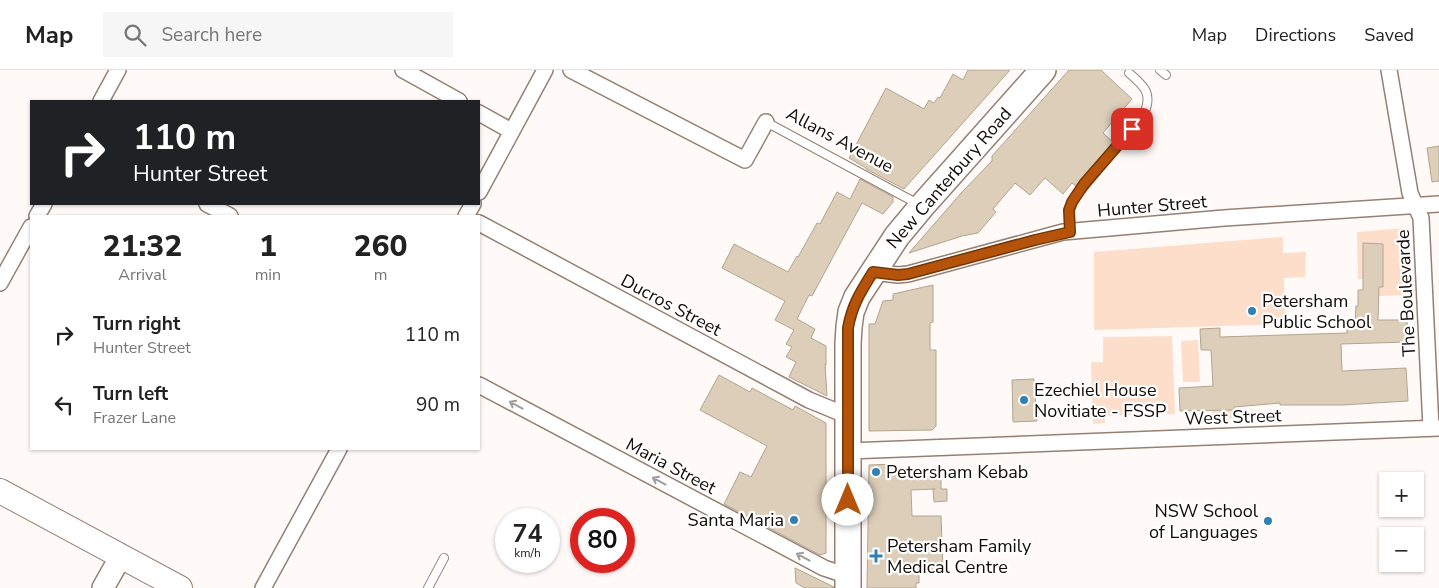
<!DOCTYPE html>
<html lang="en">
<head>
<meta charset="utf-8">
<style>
  body { margin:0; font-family:"Nunito Sans",sans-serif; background:#f6f6f6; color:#222; height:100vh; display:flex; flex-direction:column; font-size:19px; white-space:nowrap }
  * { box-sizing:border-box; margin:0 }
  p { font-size:16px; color:#767676 }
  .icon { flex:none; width:28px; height:28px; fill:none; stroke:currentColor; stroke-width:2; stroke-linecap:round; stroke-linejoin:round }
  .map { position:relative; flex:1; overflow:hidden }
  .details { position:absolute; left:30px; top:145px; width:450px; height:235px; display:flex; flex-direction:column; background:#fff; border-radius:0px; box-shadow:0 1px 4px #0004 }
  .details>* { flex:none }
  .banner { position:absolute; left:30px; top:30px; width:450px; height:105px; border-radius:0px; box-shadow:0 1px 4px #0004; background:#202124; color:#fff; overflow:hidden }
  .tools { position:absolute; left:1379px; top:402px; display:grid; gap:10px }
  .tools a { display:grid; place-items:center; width:45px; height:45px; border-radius:0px; background:#fff; box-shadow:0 1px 4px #0004; font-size:25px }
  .speed { position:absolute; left:495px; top:438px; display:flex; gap:10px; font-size:25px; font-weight:700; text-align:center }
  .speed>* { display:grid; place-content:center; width:65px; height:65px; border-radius:50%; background:#fff; box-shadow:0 1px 4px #0004; line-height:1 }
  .speed small { font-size:12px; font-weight:400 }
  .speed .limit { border:8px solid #d22; background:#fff; color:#111 }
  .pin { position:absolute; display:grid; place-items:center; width:42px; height:42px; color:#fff; margin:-21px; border-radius:10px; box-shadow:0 2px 8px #0006 }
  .me { position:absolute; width:55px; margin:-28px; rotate:0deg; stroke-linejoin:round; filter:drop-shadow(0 0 4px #0008) }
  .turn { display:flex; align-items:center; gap:18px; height:105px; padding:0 20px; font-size:22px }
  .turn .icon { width:65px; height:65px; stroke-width:2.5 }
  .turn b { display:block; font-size:35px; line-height:42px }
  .eta { display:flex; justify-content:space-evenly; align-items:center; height:85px; text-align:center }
  .eta b { font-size:30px; font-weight:800; line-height:35px }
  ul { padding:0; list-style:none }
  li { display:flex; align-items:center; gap:15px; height:70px; padding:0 20px }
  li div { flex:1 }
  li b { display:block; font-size:19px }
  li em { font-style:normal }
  header { display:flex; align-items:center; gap:30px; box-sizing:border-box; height:70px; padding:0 25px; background:#fff; border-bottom:1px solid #e0e0e0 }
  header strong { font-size:24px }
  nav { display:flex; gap:28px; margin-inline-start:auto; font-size:18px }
  .search { width:350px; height:45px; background:#f6f6f6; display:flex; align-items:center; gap:12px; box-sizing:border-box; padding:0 18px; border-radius:0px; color:#767676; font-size:19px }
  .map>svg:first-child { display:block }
</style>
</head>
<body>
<header>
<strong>Map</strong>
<div class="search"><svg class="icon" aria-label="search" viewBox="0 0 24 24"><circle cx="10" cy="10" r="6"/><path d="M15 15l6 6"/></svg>Search here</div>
<nav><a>Map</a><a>Directions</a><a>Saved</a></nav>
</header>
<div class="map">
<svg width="1439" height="518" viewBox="0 0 1439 518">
  <rect width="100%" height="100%" fill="#fffaf7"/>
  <path fill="#fcdecb" d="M1407 158 1409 225 1379 226V217H1383V174L1363 173V209H1358L1357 162Z
    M1283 167V183L1306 182 1305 207 1284 208 1285 254 1094 260V182Z
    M1172 266 1175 344 1105 346V353L1093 354 1091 292H1103V267Z
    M1198 270 1200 312H1183L1181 271Z
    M1240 338 1242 342 1243 348 1211 349 1212 341 1231 340 1233 343Z"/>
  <path fill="#dcceb9" stroke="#b1a490" d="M968 0H1010L904 119 866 99V98L849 88 886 18 924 39 929 30 934 33 938 27 940 28 953 4 963 10Z
    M1069 0H1101L1132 29 1103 63 1113 72 1092 98 1076 116 1072 113 1063 124 1045 108 1030 125 1015 113 993 139 996 142 978 163 962 166 909 183 962 122 992 91V86Z
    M1439 76V111L1432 112 1427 78Z
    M860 109 893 127V132L883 144 862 133 812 226 809 225 797 249 815 259 811 268 826 276V295L825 294 827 326 789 307 796 292 786 287 792 277 786 274 794 260 775 250 785 231 722 198 734 174 788 202 797 186 798 187 817 153 820 154 837 122 850 129Z
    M1363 173 1383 174V217H1379L1378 250H1407L1408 272 1341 274 1342 301 1406 298 1408 331 1342 335H1280V333L1234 337V340L1180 341 1179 318 1213 316 1211 280H1201L1200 259 1220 258V267L1347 263V254H1355L1356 236H1358V220H1363Z
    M933 215V252L930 253V280H936V356L932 360 869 361V254H875L883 231 893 230V224Z
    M719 305 750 322 752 318 793 340 795 336 826 353V483L820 485 724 434 740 402 751 407 767 376 700 340Z
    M1034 309 1037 351 1013 352 1012 310Z
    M895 394V399H924V407L941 406V419H947V431L934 432 933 419H935L911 420 912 446H941L943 499 919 500V513H916V518H867L869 395Z
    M795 498 834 517V518H805L796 513Z"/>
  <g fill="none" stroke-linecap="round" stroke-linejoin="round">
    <defs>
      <path id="service" d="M1160 0 1166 5
        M766 52 918 134
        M1070 162 1069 140 1077 125 1144 44C1153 23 1144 16 1129 3
        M428 518 444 488"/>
      <path id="minor" d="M403 0 459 31
        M571 0 745 90 766 52
        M1389 0 1410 123 1421 148 1431 358
        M101 31 118 0
        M479 43 511 61
        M479 122 545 0
        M207 134 230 146
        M37 146 44 134
        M466 146 473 134
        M479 153 809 330 848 346
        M873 202 898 205 908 204 1063 162 1224 148 1439 134
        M0 213 31 157
        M479 315 824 498 848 506
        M848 381 1439 358
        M263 518 339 379"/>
      <path id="secondary" d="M103 518 121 486"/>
      <path id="primary" d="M0 421 180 518"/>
      <path id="trunk" d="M848 518V274L849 257 851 242 857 227 897 166 922 136 1043 0"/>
    </defs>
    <use href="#service" stroke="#958073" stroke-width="10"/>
    <use href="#minor" stroke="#958073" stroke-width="18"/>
    <use href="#secondary" stroke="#958073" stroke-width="24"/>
    <use href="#primary" stroke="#958073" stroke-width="26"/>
    <use href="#trunk" stroke="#958073" stroke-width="28"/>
    <use href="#service" stroke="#fff" stroke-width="8"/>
    <use href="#minor" stroke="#fff" stroke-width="15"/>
    <use href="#secondary" stroke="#fff" stroke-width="21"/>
    <use href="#primary" stroke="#fff" stroke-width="24"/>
    <use href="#trunk" stroke="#fff" stroke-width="25"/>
  </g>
  <defs><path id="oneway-shaft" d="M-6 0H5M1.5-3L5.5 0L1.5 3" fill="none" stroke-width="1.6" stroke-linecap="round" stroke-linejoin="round" transform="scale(1.25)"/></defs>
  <g stroke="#a09d9b">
    <use href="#oneway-shaft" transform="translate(516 335) rotate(-152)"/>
    <use href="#oneway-shaft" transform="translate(659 411) rotate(-152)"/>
    <use href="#oneway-shaft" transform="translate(803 487) rotate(-152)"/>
  </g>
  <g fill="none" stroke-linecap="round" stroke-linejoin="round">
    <defs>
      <path id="route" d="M848 430V258C852 235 861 221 873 202L898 205 908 204 1035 170 1070 162 1069 140 1072 132 1084 114 1132 59"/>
    </defs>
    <use href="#route" stroke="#753606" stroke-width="12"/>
    <use href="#route" stroke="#b45309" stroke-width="9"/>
  </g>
  <g fill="#3180b2" stroke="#fff" stroke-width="2">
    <circle cx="1252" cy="241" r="5"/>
    <circle cx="1024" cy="330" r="5"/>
    <circle cx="876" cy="402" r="5"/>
    <circle cx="794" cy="450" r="5"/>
    <circle cx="1268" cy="451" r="5"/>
    <path d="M873.5 478.5h5v5h5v5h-5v5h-5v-5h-5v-5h5z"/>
  </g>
  <g text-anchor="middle" stroke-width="4.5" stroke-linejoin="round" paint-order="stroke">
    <g font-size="18" fill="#120b06" stroke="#fff">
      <text transform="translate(840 70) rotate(28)" y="6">Allans Avenue</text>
      <text transform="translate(949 108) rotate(-49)" y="6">New Canterbury Road</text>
      <text transform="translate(1152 136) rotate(-5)" y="6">Hunter Street</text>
      <text transform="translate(1406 223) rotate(-93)" y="6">The Boulevarde</text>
      <text transform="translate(671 235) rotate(28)" y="6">Ducros Street</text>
      <text transform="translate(1233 347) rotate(-2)" y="6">West Street</text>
      <text transform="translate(671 396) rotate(28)" y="6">Maria Street</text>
    </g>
    <g font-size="18" fill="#120b06" stroke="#fff" text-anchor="start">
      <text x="1262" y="237">Petersham<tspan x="1262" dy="21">Public School</tspan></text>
      <text x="1034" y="326">Ezechiel House<tspan x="1034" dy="21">Novitiate - FSSP</tspan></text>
      <text x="886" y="408">Petersham Kebab</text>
      <text x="1258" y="447" text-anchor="end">NSW School<tspan x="1258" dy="21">of Languages</tspan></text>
      <text x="784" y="456" text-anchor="end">Santa Maria</text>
      <text x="887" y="482">Petersham Family<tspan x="887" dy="21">Medical Centre</tspan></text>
    </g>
  </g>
</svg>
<div class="tools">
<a>+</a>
<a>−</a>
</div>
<div class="speed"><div>74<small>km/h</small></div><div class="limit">80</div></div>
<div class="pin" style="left:1132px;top:59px;background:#d93025"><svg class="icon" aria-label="arrive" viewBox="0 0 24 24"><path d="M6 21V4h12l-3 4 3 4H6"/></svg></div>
<svg class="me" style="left:848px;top:430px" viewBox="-20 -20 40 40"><circle r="19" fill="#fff"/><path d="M0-13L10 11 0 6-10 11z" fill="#b45309"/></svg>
<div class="banner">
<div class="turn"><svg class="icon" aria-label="right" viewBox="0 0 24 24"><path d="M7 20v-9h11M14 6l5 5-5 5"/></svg><div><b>110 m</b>Hunter Street</div></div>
</div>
<section class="details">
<div class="eta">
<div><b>21:32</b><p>Arrival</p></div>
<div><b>1</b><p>min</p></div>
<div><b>260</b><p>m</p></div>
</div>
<ul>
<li><svg class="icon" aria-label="right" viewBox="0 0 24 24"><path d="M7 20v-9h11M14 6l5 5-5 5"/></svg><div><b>Turn right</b><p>Hunter Street</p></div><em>110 m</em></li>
<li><svg class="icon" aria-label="left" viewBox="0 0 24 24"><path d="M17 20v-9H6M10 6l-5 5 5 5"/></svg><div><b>Turn left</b><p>Frazer Lane</p></div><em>90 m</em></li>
</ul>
</section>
</div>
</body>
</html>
